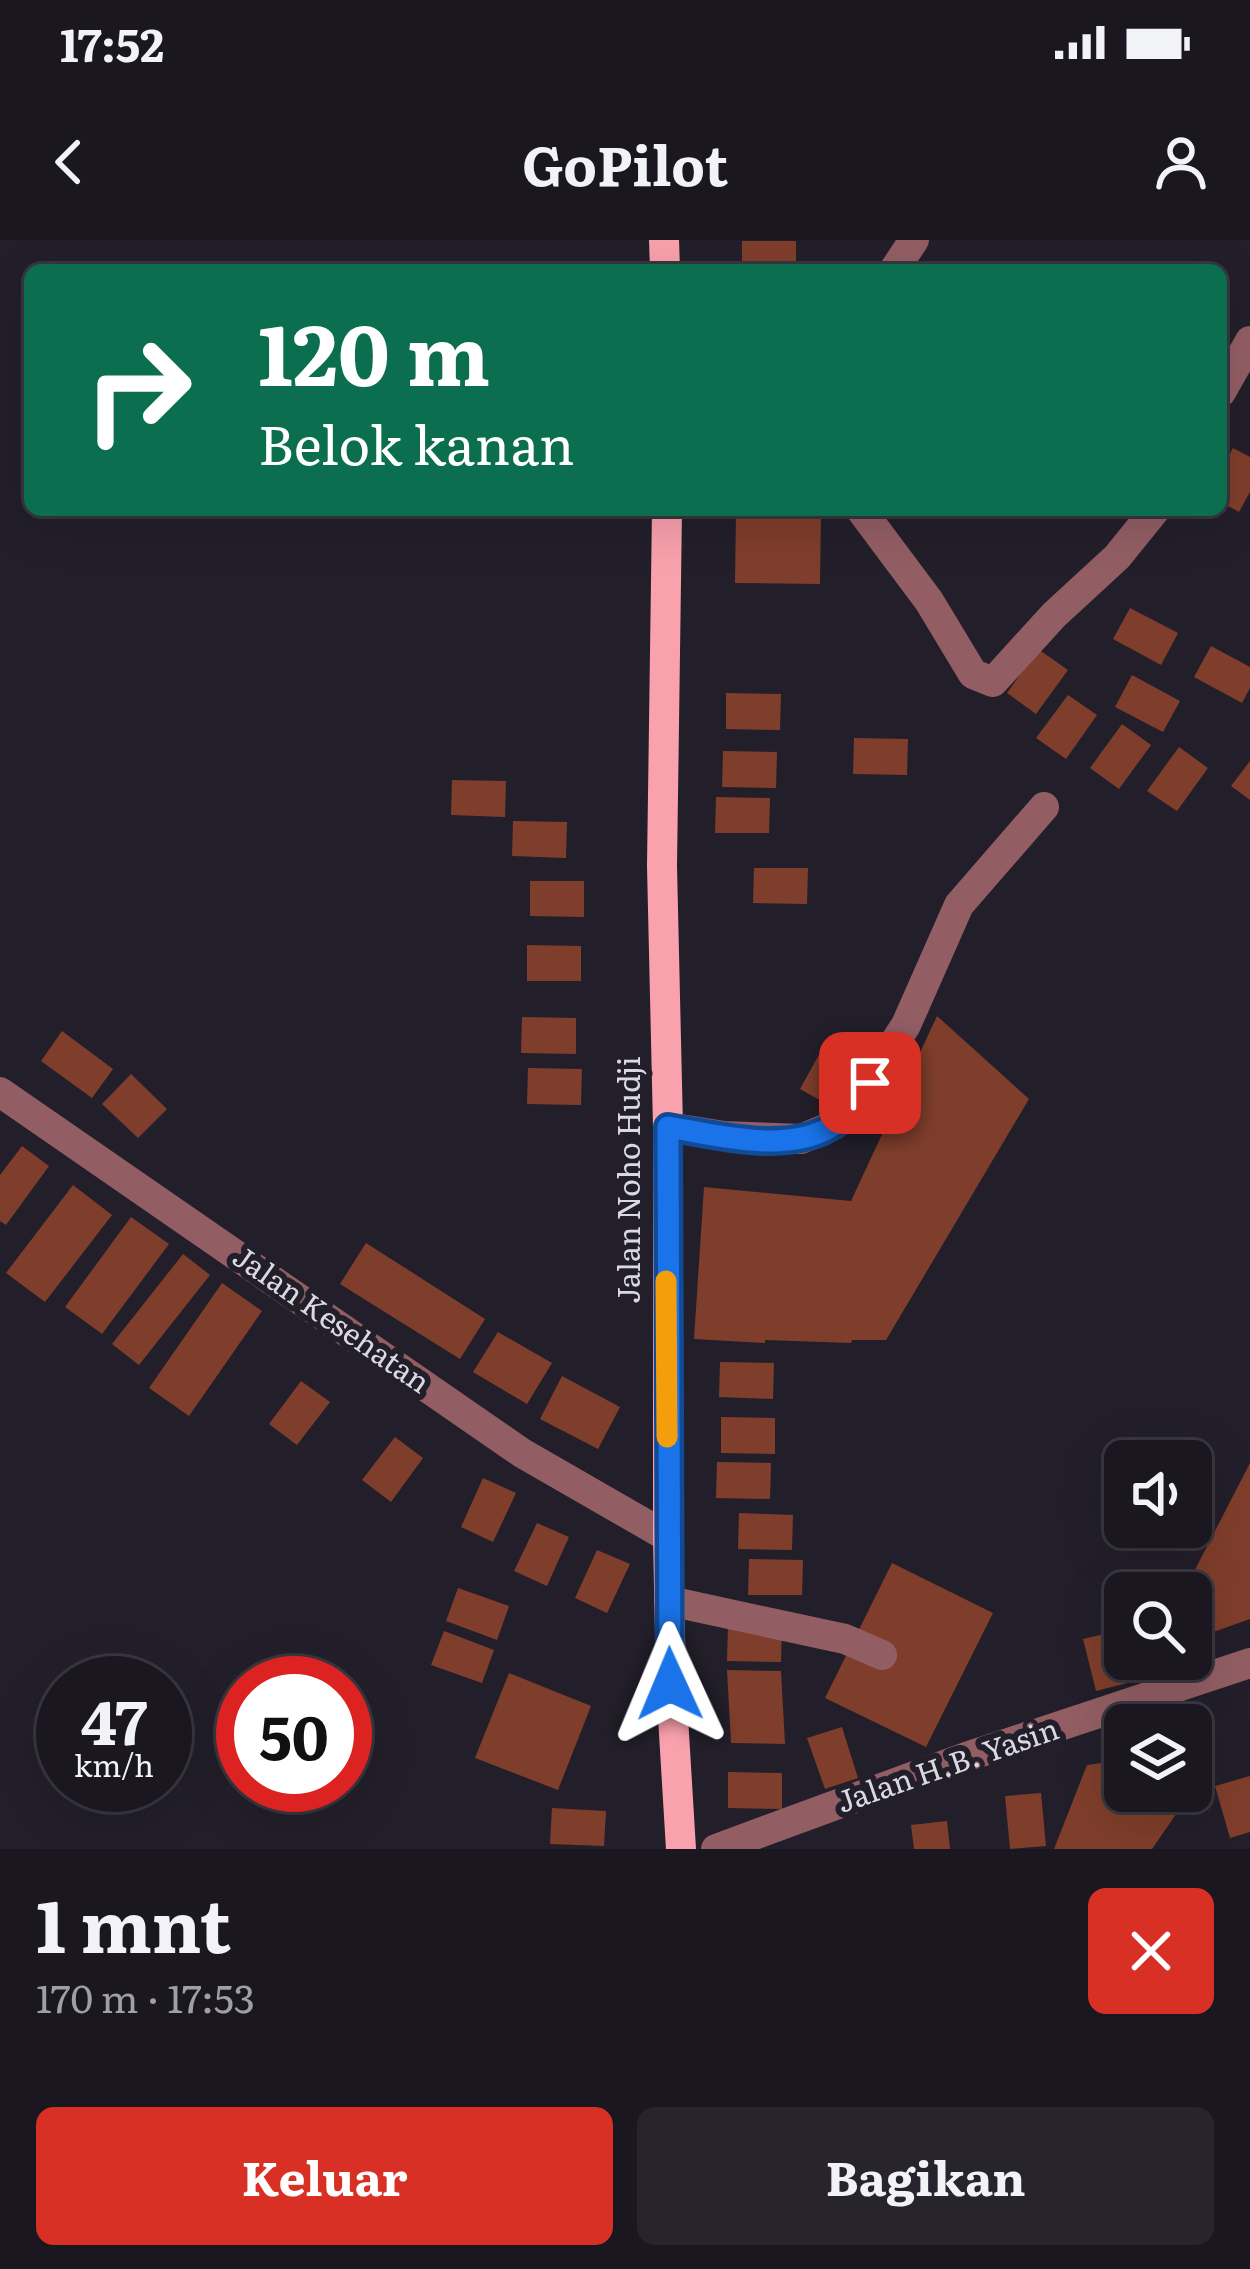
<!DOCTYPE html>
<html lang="id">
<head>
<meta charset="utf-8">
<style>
  body { margin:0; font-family:Literata,serif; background:#27242d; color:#f1f3f6; height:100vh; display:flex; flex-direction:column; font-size:45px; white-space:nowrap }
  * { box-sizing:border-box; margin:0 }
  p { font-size:39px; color:#9f9fa5 }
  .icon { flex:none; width:66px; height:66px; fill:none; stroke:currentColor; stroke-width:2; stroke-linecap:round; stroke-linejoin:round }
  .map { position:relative; height:1609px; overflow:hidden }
  .details { display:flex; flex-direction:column; background:#1a1720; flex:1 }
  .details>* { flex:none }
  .hud { position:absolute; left:24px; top:24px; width:1203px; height:252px; border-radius:18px; box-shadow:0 12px 48px #0002,0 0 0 3px #38363e; background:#0b6e4f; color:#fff; overflow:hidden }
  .tools { position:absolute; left:1104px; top:1200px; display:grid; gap:24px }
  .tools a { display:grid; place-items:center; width:108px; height:108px; border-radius:18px; background:#1a1720; box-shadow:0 12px 48px #0002,0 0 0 3px #38363e; font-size:60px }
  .speed { position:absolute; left:36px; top:1416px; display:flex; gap:24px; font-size:60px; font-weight:700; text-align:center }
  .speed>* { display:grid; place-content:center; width:156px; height:156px; border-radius:50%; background:#1a1720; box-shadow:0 12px 48px #0002,0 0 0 3px #38363e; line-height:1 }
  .speed small { font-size:30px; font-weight:400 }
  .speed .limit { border:18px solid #d22; background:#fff; color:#111 }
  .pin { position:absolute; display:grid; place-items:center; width:102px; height:102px; color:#fff; margin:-51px; border-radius:24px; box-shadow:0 6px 18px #0006 }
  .me { position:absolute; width:132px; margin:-66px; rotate:359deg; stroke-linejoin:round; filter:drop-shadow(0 0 9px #0008) }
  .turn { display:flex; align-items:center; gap:42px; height:252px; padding:0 36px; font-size:54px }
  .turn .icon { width:156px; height:156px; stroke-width:2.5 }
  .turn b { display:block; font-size:84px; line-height:102px }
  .round { display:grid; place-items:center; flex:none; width:126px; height:126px; border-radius:18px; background:#27242d }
  .overview { display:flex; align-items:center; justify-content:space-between; height:204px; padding:0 36px }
  h1 { font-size:72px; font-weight:700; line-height:90px }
  .cta { display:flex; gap:24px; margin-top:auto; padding:24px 36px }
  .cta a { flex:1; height:138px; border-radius:18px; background:#d93025; color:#fff; font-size:48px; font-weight:700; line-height:138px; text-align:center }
  .cta a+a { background:#27242d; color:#f1f3f6 }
  .status { display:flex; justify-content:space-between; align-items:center; height:84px; padding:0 60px; background:#1a1720; direction:ltr }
  .status svg { height:33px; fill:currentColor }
  header { display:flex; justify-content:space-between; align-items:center; height:156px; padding:0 36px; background:#1a1720; font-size:54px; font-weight:700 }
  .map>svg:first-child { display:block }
</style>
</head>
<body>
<div class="status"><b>17:52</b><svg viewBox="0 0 49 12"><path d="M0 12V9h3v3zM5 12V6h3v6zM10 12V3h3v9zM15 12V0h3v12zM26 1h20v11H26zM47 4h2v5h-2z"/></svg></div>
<header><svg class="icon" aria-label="back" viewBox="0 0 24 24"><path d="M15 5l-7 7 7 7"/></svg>GoPilot<svg class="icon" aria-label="person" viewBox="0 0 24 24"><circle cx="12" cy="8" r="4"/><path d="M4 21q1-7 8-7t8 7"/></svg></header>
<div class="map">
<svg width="1250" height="1609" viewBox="0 0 1250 1609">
  <rect width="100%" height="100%" fill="#221f2a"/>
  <path fill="#7f3e2b" d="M742 1H796V30H742Z
    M1233 208 1250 217V252L1239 272 1221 262V230Z
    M736 270H821L820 344 735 343Z
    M1130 368 1178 393 1161 425 1113 399Z
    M1211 406 1250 427V448L1242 463 1194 437Z
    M1038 409 1068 430 1036 474 1007 453Z
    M1132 435 1180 461 1163 492 1115 467Z
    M726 453 781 454 780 490 726 489Z
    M1068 455 1097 475 1066 519 1036 498Z
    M1122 484 1151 505 1119 549 1090 528Z
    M854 498 908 499 907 535 853 534Z
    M1179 507 1208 528 1177 571 1147 551Z
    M723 511 777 512 776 548 722 547Z
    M1250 521V560L1231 546Z
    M452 540 506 541 505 577 451 575Z
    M716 557 770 558 769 593H715Z
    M513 581 567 582 566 618 512 616Z
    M754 628H808L807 664 753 663Z
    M530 641H584V677L530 676Z
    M527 705 581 706V741H527Z
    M937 776 1029 859 886 1100H852L851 1103 765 1100V1103L694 1099 704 947 851 961Z
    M522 777 576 778V814L521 813Z
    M62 791 113 829 92 858 41 821Z
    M826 802 857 820 832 867 800 849Z
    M528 828 582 829 581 865 527 864Z
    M131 834 167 869 138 898 102 864Z
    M22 906 49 926 6 985 0 981V935Z
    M73 945 112 975 45 1062 6 1033Z
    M131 977 169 1004 102 1094 65 1067Z
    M366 1003 485 1079 460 1119 340 1044Z
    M183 1014 210 1035 139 1125 112 1104Z
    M222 1043 262 1071 189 1176 149 1148Z
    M498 1092 552 1123 527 1164 473 1132Z
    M720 1122 774 1123 773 1159 719 1157Z
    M562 1136 620 1167 598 1209 540 1179Z
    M301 1141 330 1162 297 1205 269 1184Z
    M721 1177 775 1178V1214L721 1213Z
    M395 1197 423 1218 391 1262 362 1240Z
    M717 1222 771 1223 770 1259 716 1258Z
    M1250 1223V1379L1191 1400V1353H1183Z
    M483 1238 516 1253 493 1302 461 1287Z
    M739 1273 793 1275 792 1310 738 1309Z
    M537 1283 569 1297 547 1346 514 1331Z
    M597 1310 630 1324 607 1373 575 1358Z
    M749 1319 803 1320 802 1355H748Z
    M892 1323 993 1373 926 1507 825 1458Z
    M458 1348 509 1366 497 1400 446 1381Z
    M728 1385 782 1386 781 1422 727 1421Z
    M444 1391 494 1410 482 1443 431 1425Z
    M1118 1391 1131 1442 1096 1451 1083 1399Z
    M727 1430 781 1431 785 1504 731 1503Z
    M509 1433 591 1466 558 1550 475 1518Z
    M842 1487 858 1538 825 1549 807 1498Z
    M1125 1520V1551H1186L1188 1557 1152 1609H1054L1087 1525Z
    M728 1532 782 1533V1569L728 1568Z
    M1250 1536V1592L1230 1598 1215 1546Z
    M1041 1553 1046 1606 1010 1609 1005 1556Z
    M552 1568 606 1571 604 1606 550 1604Z
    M947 1581 950 1609H914L911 1585Z"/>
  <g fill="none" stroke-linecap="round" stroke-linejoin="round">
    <path stroke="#925e64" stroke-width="30" d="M894 30 914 0
      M1221 152 1250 101
      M861 270 929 361 973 434 993 442 1054 375 1117 317 1155 270
      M0 852 522 1213 668 1297
      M668 887 724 896 801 899 834 885 849 873 906 785 959 665 1044 567
      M669 1361 845 1399 882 1415
      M716 1609 966 1517 1250 1423"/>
    <path stroke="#f9a1ad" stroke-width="30" d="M664 0 665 30
      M667 270 662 626 668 887V1297L671 1444 681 1609"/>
  </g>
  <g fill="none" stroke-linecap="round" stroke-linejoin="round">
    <defs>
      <path id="route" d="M670 1444 668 887C717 895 788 915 834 885 850 875 859 858 870 843"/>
    </defs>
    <use href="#route" stroke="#114b97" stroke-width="30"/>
    <use href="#route" stroke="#1a73e8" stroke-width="21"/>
    <path stroke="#f59e0b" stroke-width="21" d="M666 1041 667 1197"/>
  </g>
  <g text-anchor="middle" stroke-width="12" stroke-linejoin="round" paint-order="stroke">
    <g font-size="30" fill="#dad9e0" stroke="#221f2a">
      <text transform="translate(630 940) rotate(-90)" y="10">Jalan Noho Hudji</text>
      <text transform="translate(331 1080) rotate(35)" y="10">Jalan Kesehatan</text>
      <text transform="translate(948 1526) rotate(-19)" y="10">Jalan H.B. Yasin</text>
    </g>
  </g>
</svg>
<div class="tools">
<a><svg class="icon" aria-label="sound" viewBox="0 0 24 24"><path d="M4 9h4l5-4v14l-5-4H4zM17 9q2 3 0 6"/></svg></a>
<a><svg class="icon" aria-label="search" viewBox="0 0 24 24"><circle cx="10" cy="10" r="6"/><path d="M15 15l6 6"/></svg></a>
<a><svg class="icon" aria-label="layers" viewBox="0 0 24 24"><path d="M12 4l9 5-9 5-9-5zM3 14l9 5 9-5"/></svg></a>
</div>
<div class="speed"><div>47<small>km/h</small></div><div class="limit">50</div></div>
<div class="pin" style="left:870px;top:843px;background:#d93025"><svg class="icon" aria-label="arrive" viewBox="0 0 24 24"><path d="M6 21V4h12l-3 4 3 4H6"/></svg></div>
<svg class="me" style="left:670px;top:1444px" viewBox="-20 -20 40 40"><path d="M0-17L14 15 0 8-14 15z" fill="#1a73e8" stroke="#fff" stroke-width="4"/></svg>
<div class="hud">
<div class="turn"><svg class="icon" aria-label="right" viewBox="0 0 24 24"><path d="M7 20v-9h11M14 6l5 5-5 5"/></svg><div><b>120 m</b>Belok kanan</div></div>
</div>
</div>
<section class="details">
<div class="overview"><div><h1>1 mnt</h1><p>170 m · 17:53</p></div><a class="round" style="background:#d93025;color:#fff"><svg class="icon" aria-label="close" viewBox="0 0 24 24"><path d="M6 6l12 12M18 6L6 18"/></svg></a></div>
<div class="cta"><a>Keluar</a><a>Bagikan</a></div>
</section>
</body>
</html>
